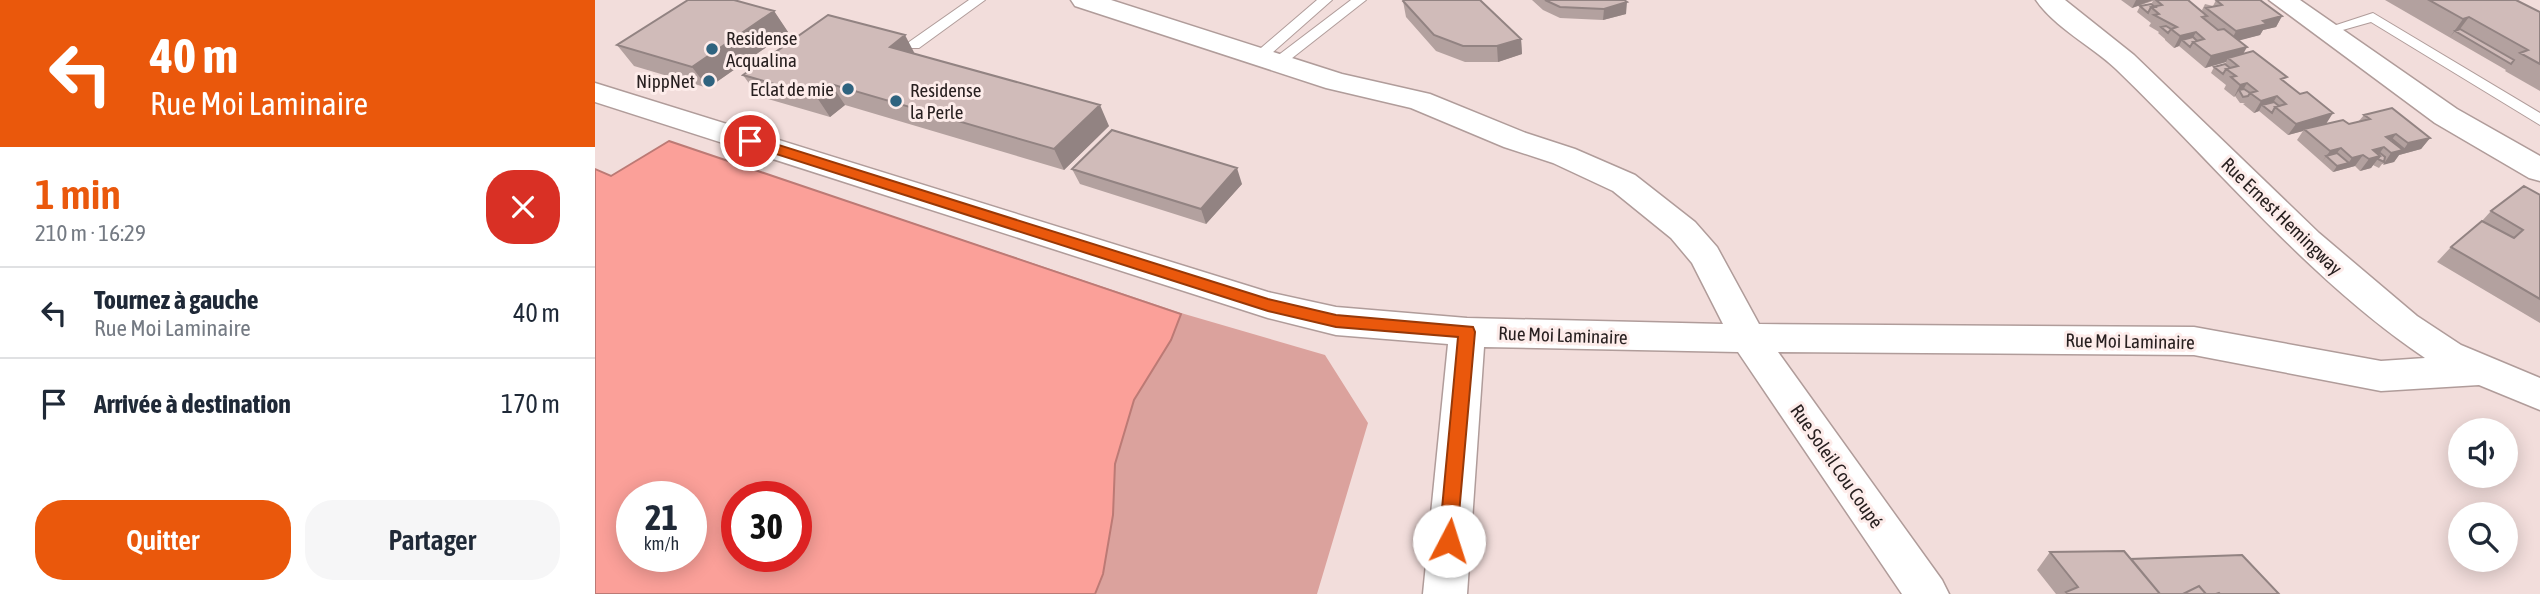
<!DOCTYPE html>
<html lang="fr">
<head>
<meta charset="utf-8">
<style>
  body { margin:0; font-family:"Asap Condensed",sans-serif; background:#f6f6f7; color:#1f2937; height:100vh; display:flex; flex-direction:column; font-size:26px; white-space:nowrap }
  * { box-sizing:border-box; margin:0 }
  p { font-size:23px; color:#747a83 }
  .icon { flex:none; width:38px; height:38px; fill:none; stroke:currentColor; stroke-width:2; stroke-linecap:round; stroke-linejoin:round }
  .map { position:relative; flex:1; overflow:hidden }
  .panel { display:flex; flex-direction:column; background:#fff; width:595px }
  .panel>* { flex:none }
  .hud { background:#ea580c; color:#fff; overflow:hidden }
  .buttons { position:absolute; left:1853px; top:418px; display:grid; gap:14px }
  .buttons a { display:grid; place-items:center; width:70px; height:70px; border-radius:50%; background:#fff; box-shadow:0 4px 18px #0003; font-size:35px }
  .speed { position:absolute; left:21px; top:481px; display:flex; gap:14px; font-size:35px; font-weight:700; text-align:center }
  .speed>* { display:grid; place-content:center; width:91px; height:91px; border-radius:50%; background:#fff; box-shadow:0 4px 18px #0003; line-height:1 }
  .speed small { font-size:18px; font-weight:400 }
  .speed .limit { border:10px solid #d22; background:#fff; color:#111 }
  .pin { position:absolute; display:grid; place-items:center; width:60px; height:60px; color:#fff; margin:-30px; border:4px solid #fff; border-radius:50%; box-shadow:0 2px 7px #0007 }
  .me { position:absolute; width:77px; margin:-38px; rotate:5deg; stroke-linejoin:round; filter:drop-shadow(0 0 5px #0008) }
  .turn { display:flex; align-items:center; gap:24px; height:147px; padding:0 35px; font-size:32px }
  .turn .icon { width:91px; height:91px; stroke-width:2.5 }
  .turn b { display:block; font-size:49px; line-height:60px }
  .round { display:grid; place-items:center; flex:none; width:74px; height:74px; border-radius:28px; background:#f6f6f7 }
  .overview { display:flex; align-items:center; justify-content:space-between; height:119px; padding:0 35px }
  h1 { font-size:42px; font-weight:600; line-height:52px; color:#ea580c }
  .primary-button { display:flex; gap:14px; margin-top:auto; padding:14px 35px }
  .primary-button a { flex:1; height:80px; border-radius:28px; background:#ea580c; color:#fff; font-size:28px; font-weight:600; line-height:80px; text-align:center }
  .primary-button a+a { background:#f6f6f7; color:#1f2937 }
  ul { padding:0; list-style:none }
  li { display:flex; align-items:center; gap:21px; height:91px; padding:0 35px; border-top:2px solid #e0e1e3 }
  li div { flex:1 }
  li b { display:block; font-size:26px }
  li em { font-style:normal }
  main { display:flex; flex:1; min-height:0 }
  .map>svg:first-child { display:block }
</style>
</head>
<body>
<main>
<section class="panel">
<div class="hud">
<div class="turn"><svg class="icon" aria-label="left" viewBox="0 0 24 24"><path d="M17 20v-9H6M10 6l-5 5 5 5"/></svg><div><b>40 m</b>Rue Moi Laminaire</div></div>
</div>
<div class="overview"><div><h1>1 min</h1><p>210 m · 16:29</p></div><a class="round" style="background:#d93025;color:#fff"><svg class="icon" aria-label="close" viewBox="0 0 24 24"><path d="M6 6l12 12M18 6L6 18"/></svg></a></div>
<ul>
<li><svg class="icon" aria-label="left" viewBox="0 0 24 24"><path d="M17 20v-9H6M10 6l-5 5 5 5"/></svg><div><b>Tournez à gauche</b><p>Rue Moi Laminaire</p></div><em>40 m</em></li>
<li><svg class="icon" aria-label="arrive" viewBox="0 0 24 24"><path d="M6 21V4h12l-3 4 3 4H6"/></svg><div><b>Arrivée à destination</b></div><em>170 m</em></li>
</ul>
<div class="primary-button"><a>Quitter</a><a>Partager</a></div>
</section>
<div class="map">
<svg width="1945" height="594" viewBox="0 0 1945 594">
  <rect width="100%" height="100%" fill="#f2dddb"/>
  <path fill="#dba29d" fill-rule="evenodd" d="M74 141 586 313 730 355 773 423 722 594H0V169L16 176ZM37 497H96V556H37ZM142 497H201V556H142Z"/>
  <path fill="#fba099" stroke="#bc7a75" stroke-width="2" fill-rule="evenodd" d="M74 141 586 314 576 340 539 400 520 464 518 515 508 574 500 594H0V169L16 176ZM37 497H96V556H37ZM142 497H201V556H142Z"/>
  <g fill="none" stroke-linecap="round" stroke-linejoin="round">
    <defs>
      <path id="lane" d="M374 0H390L324 48H314V42Z
        M722 0H737L669 60H659V54Z
        M756 0H771L687 66H677V60Z
        M1778 13 1945 113V125L1776 22 1730 35 1723 31Z"/>
      <path id="street" d="M476 0H516L747 74 835 94 931 133 980 149 1040 175 1100 222 1122 247 1164 324 1599 327 1786 361 1830 358C1713 279 1622 166 1521 69 1497 46 1460 28 1441 0H1470L1539 55 1724 233 1822 316 1866 345 1945 378V410L1884 385 1786 391 1599 355 1183 352 1347 580 1354 594H1307L1143 352 889 347 872 594H828L853 344 741 335 673 318 0 102V83L673 292 741 307 872 318 1128 324 1097 263 1076 238 1018 191 958 163 909 147 816 108 731 88 480 6Z
        M1674 0H1705L1862 109 1945 156V181L1934 178 1840 123Z"/>
    </defs>
    <use href="#lane" stroke="#b09c9a" stroke-width="2"/>
    <use href="#street" stroke="#b09c9a" stroke-width="3"/>
    <use href="#lane" fill="#fff" fill-rule="evenodd"/>
    <use href="#street" fill="#fff" fill-rule="evenodd"/>
  </g>
  <path fill="#b3a19f" d="M937 0H1029L1031 14 1008 20 965 18 948 10Z
    M1526 0H1593L1608 12 1607 10 1610 4 1618 6 1621 0 1687 16 1681 27 1668 30 1665 35 1644 40 1648 54 1696 87 1731 124H1755L1763 122 1769 115 1835 138 1826 149 1804 155 1799 162 1787 164 1784 168 1778 165 1776 168 1765 171 1760 166 1738 172 1702 140 1708 131 1693 135 1664 111 1659 113 1648 104 1650 103H1645L1640 96 1639 97 1629 89 1631 85 1616 73 1619 67 1630 64 1631 62 1610 68 1584 46 1579 48 1570 40V39L1563 33 1564 32 1554 26 1556 23 1542 12 1545 6 1556 4 1558 1 1537 8Z
    M1790 0H1921L1945 12V91L1910 71 1911 70Z
    M808 1 926 39 927 54 903 62H870L841 51 811 17Z
    M179 11 193 32 113 88 39 66 22 45Z
    M320 54 514 126 469 170 250 105 235 117 163 96 148 75Z
    M477 169 647 184 611 224 485 184Z
    M1945 195V323L1842 262 1856 247 1887 221 1896 211Z
    M1455 552 1536 559 1684 594H1461L1442 570Z"/>
  <path fill="#928382" d="M1541 0H1558L1537 8Z
    M1032 2 1031 14 1008 20 1009 9Z
    M179 11 193 32 113 88 97 67Z
    M1687 16 1681 27 1668 30 1665 35 1635 43 1641 31 1668 21Z
    M1874 17 1862 33 1860 31 1855 37 1868 19Z
    M1601 32 1595 43 1587 40 1584 46 1579 48 1585 36Z
    M310 35 321 56 295 47Z
    M926 39 927 54 903 62 902 46Z
    M1652 47 1646 58H1633L1631 62 1610 68 1616 56Z
    M1652 83 1646 94 1644 90 1640 96 1639 97 1645 85Z
    M236 84 250 105 235 117 221 96Z
    M1682 96 1675 108 1667 105 1664 111 1659 113 1666 101Z
    M505 105 514 126 469 170 459 149Z
    M1738 113 1731 124 1709 129 1708 131 1693 135 1701 124Z
    M1801 134 1793 145 1791 137Z
    M1835 138 1826 149 1804 155 1799 162 1788 165 1796 153 1809 149 1813 143Z
    M1789 147 1782 157 1785 156 1776 168 1765 171 1774 159 1778 150Z
    M1746 148 1737 159 1731 156 1727 162 1735 151Z
    M1768 155 1760 166 1749 169 1757 158Z
    M1754 163 1749 169 1738 172 1742 166Z
    M642 168 647 184 611 224 606 209Z"/>
  <path fill="#d0bbb9" stroke="#928382" stroke-width="2" d="M93 0H139L179 11 97 67 22 45Z
    M809 0H885L926 39 902 46H868L839 35 808 1Z
    M950 0H1029L1032 2 1009 9 965 7Z
    M1561 0H1593L1612 16 1607 17 1623 30 1629 29 1652 47 1616 56 1598 42 1609 39 1601 32 1585 36 1576 29 1582 27 1559 15 1564 14 1556 7 1567 5Z
    M1621 0H1665L1687 16 1668 21 1672 24 1641 31 1611 8 1627 5Z
    M1834 0H1921L1945 12V64L1925 53 1933 50 1874 17 1868 19Z
    M1556 4 1560 7H1556L1553 13 1545 6Z
    M233 15 310 35 295 47 505 105 459 149 236 84 221 96 148 75Z
    M1571 26 1576 29 1573 33 1566 27Z
    M1865 29 1919 60 1916 64 1860 31Z
    M1598 37 1602 41 1598 42 1595 47 1587 40Z
    M1658 51 1692 77 1686 79 1705 94 1712 92 1738 113 1701 124 1680 107 1691 104 1682 96 1666 101 1655 93 1662 91 1652 83 1645 85 1636 77 1641 76 1631 69 1643 66 1633 58Z
    M1630 64 1635 68 1631 69 1628 74 1619 67Z
    M1649 89 1655 93 1653 96 1648 97 1644 90Z
    M1679 102 1684 106 1680 107 1677 113 1667 105Z
    M1797 108 1835 138 1813 143 1801 134 1791 137 1808 150 1796 153 1789 147 1778 150 1785 156 1774 159 1768 155 1757 158 1746 148 1735 151 1709 129 1748 120 1754 124 1775 119 1769 115Z
    M517 130 642 168 606 209 477 169Z
    M1797 139 1809 149H1807L1795 140Z
    M1742 153 1754 163 1742 166 1731 156Z
    M1782 153H1785L1790 157 1789 162 1783 159 1785 156Z
    M1929 186 1945 195V299L1856 247 1887 221 1919 238 1928 230 1896 211Z
    M1529 551 1565 594H1473L1471 592 1483 587 1455 552Z
    M1647 555 1684 594H1625L1624 593 1621 594H1611L1604 586 1588 594H1565L1536 559Z
    M1604 586 1611 594H1588Z"/>
  <path fill="#ea580c" stroke="#983908" stroke-width="2" d="M155 136 673 299 741 315 878 327 880 332 861 548 854 550 847 548 844 541 863 337 741 327 673 311 150 144V138Z"/>
  <g fill="#2f637f" stroke="#fdecea" stroke-width="2.5">
    <circle cx="117" cy="49" r="7"/>
    <circle cx="114" cy="81" r="7"/>
    <circle cx="253" cy="89" r="7"/>
    <circle cx="301" cy="101" r="7"/>
  </g>
  <g text-anchor="middle" stroke-width="6" stroke-linejoin="round" paint-order="stroke">
    <g font-size="19" fill="#282020" stroke="#fdecea" text-anchor="start">
      <text x="131" y="45">Residense<tspan x="131" dy="22">Acqualina</tspan></text>
      <text x="100" y="88" text-anchor="end">NippNet</text>
      <text x="239" y="96" text-anchor="end">Eclat de mie</text>
      <text x="315" y="97">Residense<tspan x="315" dy="22">la Perle</tspan></text>
    </g>
    <g font-size="19" fill="#282020" stroke="#fdecea">
      <text transform="translate(1687 216) rotate(44)" y="7">Rue Ernest Hemingway</text>
      <text transform="translate(968 335) rotate(2)" y="7">Rue Moi Laminaire</text>
      <text transform="translate(1535 341) rotate(1)" y="7">Rue Moi Laminaire</text>
      <text transform="translate(1242 466) rotate(55)" y="7">Rue Soleil Cou Coupé</text>
    </g>
  </g>
</svg>
<div class="buttons">
<a><svg class="icon" aria-label="sound" viewBox="0 0 24 24"><path d="M4 9h4l5-4v14l-5-4H4zM17 9q2 3 0 6"/></svg></a>
<a><svg class="icon" aria-label="search" viewBox="0 0 24 24"><circle cx="10" cy="10" r="6"/><path d="M15 15l6 6"/></svg></a>
</div>
<div class="speed"><div>21<small>km/h</small></div><div class="limit">30</div></div>
<div class="pin" style="left:155px;top:141px;background:#d93025"><svg class="icon" aria-label="arrive" viewBox="0 0 24 24"><path d="M6 21V4h12l-3 4 3 4H6"/></svg></div>
<svg class="me" style="left:854px;top:541px" viewBox="-20 -20 40 40"><circle r="19" fill="#fff"/><path d="M0-13L10 11 0 6-10 11z" fill="#ea580c"/></svg>
</div>
</main>
</body>
</html>
